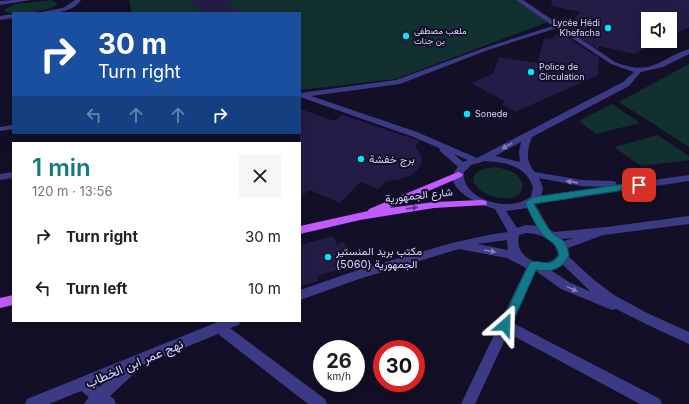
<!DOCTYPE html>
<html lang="en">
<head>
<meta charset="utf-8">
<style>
  body { margin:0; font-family:Inter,Vazirmatn,sans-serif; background:#f6f6f6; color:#202124; height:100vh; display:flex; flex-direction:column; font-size:15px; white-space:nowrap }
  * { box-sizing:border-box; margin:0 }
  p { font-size:13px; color:#757577 }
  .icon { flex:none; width:22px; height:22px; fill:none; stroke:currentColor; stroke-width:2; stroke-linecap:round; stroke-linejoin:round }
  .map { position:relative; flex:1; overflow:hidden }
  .panel { position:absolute; left:12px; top:142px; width:289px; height:180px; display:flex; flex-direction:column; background:#fff; border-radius:0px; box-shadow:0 4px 16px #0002 }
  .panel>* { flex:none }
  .banner { position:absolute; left:12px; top:12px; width:289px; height:122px; border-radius:0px; box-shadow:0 4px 16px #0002; background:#1a4fa0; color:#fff; overflow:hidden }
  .tools { position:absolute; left:641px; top:12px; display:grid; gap:8px }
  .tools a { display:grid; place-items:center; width:36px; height:36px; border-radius:0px; background:#fff; box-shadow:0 4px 16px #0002; font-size:20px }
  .speed { position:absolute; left:313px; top:340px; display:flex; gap:8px; font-size:20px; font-weight:700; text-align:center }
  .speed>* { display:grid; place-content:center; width:52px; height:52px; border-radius:50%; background:#fff; box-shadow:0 4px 16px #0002; line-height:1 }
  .speed small { font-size:10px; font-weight:400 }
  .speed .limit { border:6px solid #d22; background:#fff; color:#111 }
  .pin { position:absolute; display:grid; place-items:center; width:34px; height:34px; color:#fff; margin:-17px; border-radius:8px; box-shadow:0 2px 6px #0006 }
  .me { position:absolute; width:44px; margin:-22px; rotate:25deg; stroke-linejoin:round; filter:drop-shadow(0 0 3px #0008) }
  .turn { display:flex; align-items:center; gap:14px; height:84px; padding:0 20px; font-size:18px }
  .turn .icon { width:52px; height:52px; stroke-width:2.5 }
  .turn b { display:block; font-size:28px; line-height:34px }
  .lanes { display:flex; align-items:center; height:38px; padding:0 20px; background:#0003; justify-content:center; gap:20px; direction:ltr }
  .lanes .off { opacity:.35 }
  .round { display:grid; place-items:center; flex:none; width:42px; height:42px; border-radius:0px; background:#f6f6f6 }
  .headline { display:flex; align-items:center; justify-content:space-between; height:68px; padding:0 20px }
  h1 { font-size:24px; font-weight:600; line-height:30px; color:#127987 }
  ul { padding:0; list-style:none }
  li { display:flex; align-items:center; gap:12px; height:52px; padding:0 20px }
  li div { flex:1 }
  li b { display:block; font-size:15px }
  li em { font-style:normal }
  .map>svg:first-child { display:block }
</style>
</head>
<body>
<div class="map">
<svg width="689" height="404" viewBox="0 0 689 404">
  <rect width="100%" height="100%" fill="#130f26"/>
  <path fill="#12302f" d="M51 0 58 3C51 12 15 15 5 12L4 10 15 4Z
    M129 0H516L548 22 396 79 300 90V13H132Z
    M689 64V147L619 102Z
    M612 104 640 123 596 134 579 121Z
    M658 135 689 156V160L641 166 614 147Z
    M494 167C500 168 506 169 512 172 526 179 527 196 509 198 481 201 453 172 494 167Z"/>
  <path fill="#241b47" d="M188 0H227L240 13H205Z
    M552 0H689V27L670 37V19H648V41H661L634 54 599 46V50L565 27 581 12 551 6Z
    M560 32 599 58 598 75 515 112 501 104 506 102 471 83 493 74 499 57 538 63 544 38 551 39Z
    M300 109 335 121 342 115 420 141 415 146 421 155 422 162 418 169 410 176 397 180 386 181 378 189 360 182 340 203 309 190 300 198Z
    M333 236 337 244 344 242 351 256 343 258 348 267 317 276 319 281 300 286V245Z"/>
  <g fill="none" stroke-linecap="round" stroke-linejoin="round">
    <path fill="#3d3a85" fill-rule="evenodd" d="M13 0H31L0 5V1Z
      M75 0H81C72 14 50 13 35 13L63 8Z
      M516 0H523L615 62C653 77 658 59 689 49V54L663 67 641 72 629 86 532 137C527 150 525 161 535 172L581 180 613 181 616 182 617 185 689 175V181L535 204 550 230 554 232 607 227 689 216V224L603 235 568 248 569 257 594 280 614 295 647 313 689 332V344L650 326 616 309 612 310 561 289 536 271 513 323 660 399 662 404H640L508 333 475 404H461L526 268 507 258 459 249 359 279 300 300V290L358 270 452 243 488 235 508 232 495 209C481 206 438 187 458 167L440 151 439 148 411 136 300 97V93L396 80 484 48 553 26ZM557 28 611 64 634 72 623 82 477 158 417 132 311 96 400 84 488 50ZM521 142 519 152 520 162 495 156ZM454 154 468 160 463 162ZM485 161C506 162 526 166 533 187L531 196C513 214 460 200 464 172L471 165ZM539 178 581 186 607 187 541 197 543 188ZM527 208 537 226 526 225 517 228 506 211ZM526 233C541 234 555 239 558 255 546 272 513 259 519 235ZM574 238 564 241 562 239ZM507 240 508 250 477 244ZM563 265 591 292 569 282 552 271Z
      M13 14V18L0 20V16Z
      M13 125V129L0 131V127Z
      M13 172V178L0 180V174Z
      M220 321H240L239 325 230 328 325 399 327 404H308L218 334 140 366 138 370 110 396 114 399 116 404H84L89 397 81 391 49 404H25L27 399ZM108 380 99 387 96 385Z"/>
    <path fill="#c25bff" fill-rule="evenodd" d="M458 172 461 173 463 175 461 177 389 208 434 202 482 200 486 201 487 203 486 205 434 208 360 220 300 234V226L368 211 369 209Z
      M13 295V305L0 308V298Z"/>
  </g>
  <defs><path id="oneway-solid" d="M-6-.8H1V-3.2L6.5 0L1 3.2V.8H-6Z"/></defs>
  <g fill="#837fbc">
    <use href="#oneway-solid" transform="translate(507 146) rotate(151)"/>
    <use href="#oneway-solid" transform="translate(572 182) rotate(-172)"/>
    <use href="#oneway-solid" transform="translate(490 251) rotate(10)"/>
    <use href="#oneway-solid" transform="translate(572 289) rotate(26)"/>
  </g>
  <use fill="#623188" href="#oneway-solid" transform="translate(412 208) rotate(-8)"/>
  <path fill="#127987" stroke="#0c4f58" d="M639 182 643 185 642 187 534 204C539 212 543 221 549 229 557 241 565 234 569 255 561 270 553 272 536 270L510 328 505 330 501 328 500 325 530 262C542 259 550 269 559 255 556 240 549 243 542 234 535 225 530 213 525 203L533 197Z"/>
  <g fill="#00e5ff" stroke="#130f26" stroke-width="1.5">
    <circle cx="608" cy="28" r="4"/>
    <circle cx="406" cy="36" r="4"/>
    <circle cx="531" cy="72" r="4"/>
    <circle cx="467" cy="114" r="4"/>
    <circle cx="361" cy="159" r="4"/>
    <circle cx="328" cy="257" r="4"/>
  </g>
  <g text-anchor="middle" stroke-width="4" stroke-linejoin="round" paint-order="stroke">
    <g font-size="9" fill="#d9d4ff" stroke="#130f26" text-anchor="start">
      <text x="600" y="26" text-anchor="end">Lycée Hédi<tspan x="600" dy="10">Khefacha</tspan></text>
      <text x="414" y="34">ملعب مصطفى<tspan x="414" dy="10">بن جنات</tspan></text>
      <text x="539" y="70">Police de<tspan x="539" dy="10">Circulation</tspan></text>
      <text x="475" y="117">Sonede</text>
    </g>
    <g font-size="11" fill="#d9d4ff" stroke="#130f26" text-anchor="start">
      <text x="369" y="163">برج خفشة</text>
      <text x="336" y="255">مكتب بريد المنستير<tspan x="336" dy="13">الجمهورية (5060)</tspan></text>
    </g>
    <g font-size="11" fill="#d9d4ff" stroke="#130f26">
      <text transform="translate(419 195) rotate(-6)" y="4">شارع الجمهورية</text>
    </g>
    <g font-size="13" fill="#d9d4ff" stroke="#130f26">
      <text transform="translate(134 363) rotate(-23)" y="5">نهج عمر ابن الخطاب</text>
    </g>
  </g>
</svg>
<div class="tools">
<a><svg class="icon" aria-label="sound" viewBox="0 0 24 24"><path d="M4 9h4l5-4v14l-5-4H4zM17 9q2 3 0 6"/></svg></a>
</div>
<div class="speed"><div>26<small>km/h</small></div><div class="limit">30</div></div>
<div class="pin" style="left:639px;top:185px;background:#d93025"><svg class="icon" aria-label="arrive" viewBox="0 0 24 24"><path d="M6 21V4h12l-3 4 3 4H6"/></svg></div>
<svg class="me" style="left:505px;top:325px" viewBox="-20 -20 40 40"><path d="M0-17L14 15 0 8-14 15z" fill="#127987" stroke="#fff" stroke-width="4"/></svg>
<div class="banner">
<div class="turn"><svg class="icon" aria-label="right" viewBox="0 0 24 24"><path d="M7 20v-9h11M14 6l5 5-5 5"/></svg><div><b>30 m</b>Turn right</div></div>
<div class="lanes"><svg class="icon off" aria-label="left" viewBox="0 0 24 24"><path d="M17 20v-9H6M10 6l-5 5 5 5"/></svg><svg class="icon off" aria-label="ahead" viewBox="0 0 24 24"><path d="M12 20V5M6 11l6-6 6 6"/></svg><svg class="icon off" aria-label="ahead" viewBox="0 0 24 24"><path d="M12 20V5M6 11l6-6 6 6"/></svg><svg class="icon" aria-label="right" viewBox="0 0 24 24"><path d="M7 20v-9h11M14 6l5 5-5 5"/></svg></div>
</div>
<section class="panel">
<div class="headline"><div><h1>1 min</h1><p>120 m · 13:56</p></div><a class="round"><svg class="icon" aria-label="close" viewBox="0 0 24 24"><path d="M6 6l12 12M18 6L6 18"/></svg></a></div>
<ul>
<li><svg class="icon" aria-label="right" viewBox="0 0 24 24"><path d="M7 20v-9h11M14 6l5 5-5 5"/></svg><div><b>Turn right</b></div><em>30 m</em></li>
<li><svg class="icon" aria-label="left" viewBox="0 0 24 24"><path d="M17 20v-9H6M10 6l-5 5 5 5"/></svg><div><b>Turn left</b></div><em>10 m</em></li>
</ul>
</section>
</div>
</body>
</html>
